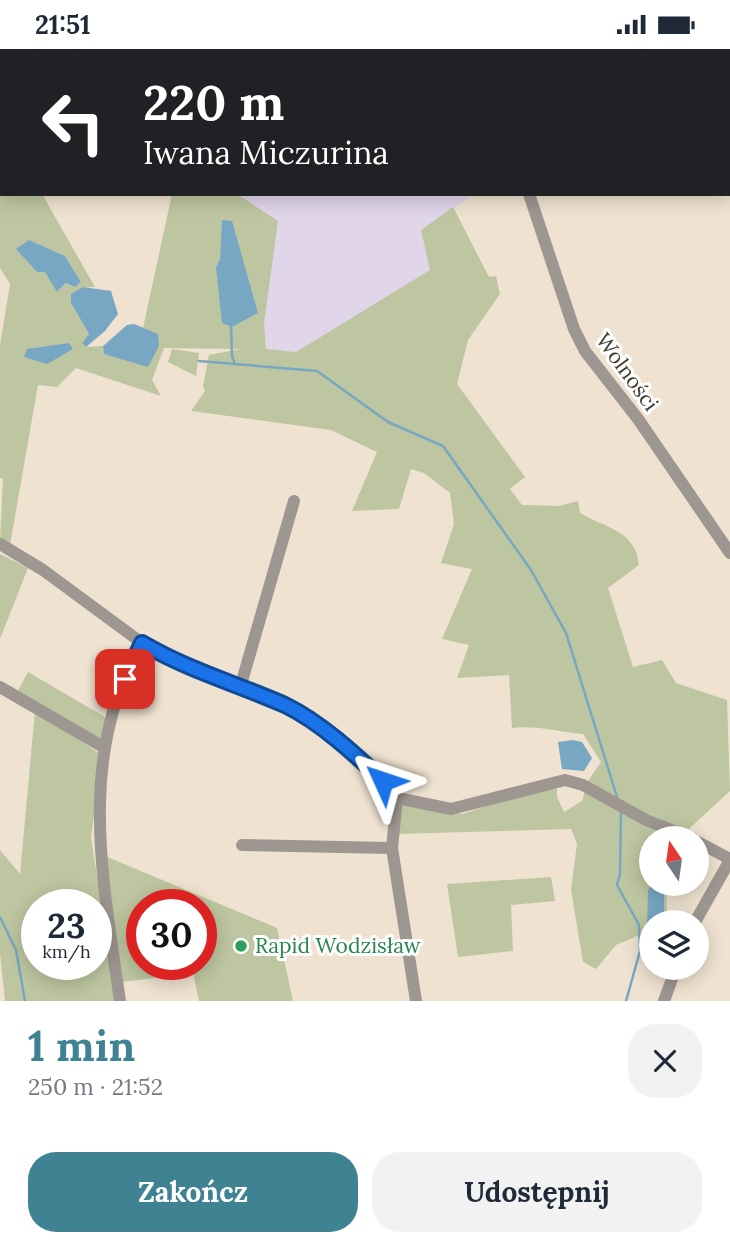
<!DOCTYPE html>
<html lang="pl">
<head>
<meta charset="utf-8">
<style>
  body { margin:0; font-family:Lora,serif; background:#f2f2f3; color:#1f2937; height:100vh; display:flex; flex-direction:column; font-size:26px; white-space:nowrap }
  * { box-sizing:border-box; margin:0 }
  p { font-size:23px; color:#747a83 }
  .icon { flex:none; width:38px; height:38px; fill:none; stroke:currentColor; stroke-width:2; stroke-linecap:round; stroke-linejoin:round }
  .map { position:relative; height:952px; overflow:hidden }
  .sheet { display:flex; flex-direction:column; background:#fff; flex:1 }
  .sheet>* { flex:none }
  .banner { position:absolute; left:0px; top:0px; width:732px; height:147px; box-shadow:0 4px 18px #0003; background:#202124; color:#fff; overflow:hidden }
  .needle { width:46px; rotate:347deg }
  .fabs { position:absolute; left:639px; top:777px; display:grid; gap:14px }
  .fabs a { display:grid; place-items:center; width:70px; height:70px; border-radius:50%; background:#fff; box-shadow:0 4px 18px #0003; font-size:35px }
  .speed { position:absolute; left:21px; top:840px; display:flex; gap:14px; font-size:35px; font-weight:700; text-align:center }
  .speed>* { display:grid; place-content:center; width:91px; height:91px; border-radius:50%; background:#fff; box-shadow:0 4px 18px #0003; line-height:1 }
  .speed small { font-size:18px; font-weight:400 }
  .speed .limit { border:10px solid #d22; background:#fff; color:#111 }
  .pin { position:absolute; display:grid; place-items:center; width:60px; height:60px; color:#fff; margin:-30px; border-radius:14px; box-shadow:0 4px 10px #0006 }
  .me { position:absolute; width:77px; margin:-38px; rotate:312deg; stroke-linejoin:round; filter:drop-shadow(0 0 5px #0008) }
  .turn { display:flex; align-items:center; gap:24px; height:147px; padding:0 28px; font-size:32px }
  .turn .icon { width:91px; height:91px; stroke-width:2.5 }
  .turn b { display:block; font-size:49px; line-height:60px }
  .round { display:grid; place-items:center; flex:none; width:74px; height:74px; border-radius:28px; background:#f2f2f3 }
  .summary { display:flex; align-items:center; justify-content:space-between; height:119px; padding:0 28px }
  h1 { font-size:42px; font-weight:700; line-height:52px; color:#3f8292 }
  .cta { display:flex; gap:14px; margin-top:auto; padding:14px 28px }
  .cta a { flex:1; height:80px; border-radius:28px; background:#3f8292; color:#fff; font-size:28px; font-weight:700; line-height:80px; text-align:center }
  .cta a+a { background:#f2f2f3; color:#1f2937 }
  .status { display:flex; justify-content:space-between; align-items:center; height:49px; padding:0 35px; background:#fff; direction:ltr }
  .status svg { height:19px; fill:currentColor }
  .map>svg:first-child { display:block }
</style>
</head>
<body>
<div class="status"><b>21:51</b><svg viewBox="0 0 49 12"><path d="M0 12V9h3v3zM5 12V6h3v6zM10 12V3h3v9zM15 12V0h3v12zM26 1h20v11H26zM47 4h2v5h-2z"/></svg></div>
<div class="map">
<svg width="730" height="952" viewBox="0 0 730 952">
  <rect width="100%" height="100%" fill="#efe2d0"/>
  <path fill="#e1d5e9" d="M237 145H474L421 181 431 221 296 303 266 301 264 274 269 229Z"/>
  <path fill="#bdc6a0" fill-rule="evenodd" d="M0 88 2 145H42L95 238H83L71 254 89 285 82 294 86 298 103 297 104 306 158 285 143 279 172 145H237L278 172 264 274 266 300 296 303 430 221 421 181 453 158 489 228 496 227 500 245 468 291 457 335 525 428 510 440 522 456 559 457 578 452 580 464C606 479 636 482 639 516L608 539 633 618 662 611 676 634 727 651 730 742 679 789H651V835H666L667 868 664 873H651V881L616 896 596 920 583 913 571 841 577 795 571 780 397 785 399 753 462 765 553 736 557 738V748L564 763 582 752 588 732 601 713 583 685C559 683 537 676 512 679L509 626 457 629 469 596 442 590 472 520 441 514 454 475 450 444 424 424 411 420 399 460 352 462 377 403 331 381 191 362 205 342 203 337 209 306 240 300 164 299 152 331 161 347 76 319 57 338 38 336 10 496 0 491 3 430 0 429V296L10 235 0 219ZM29 191 65 207 81 233 67 234 57 243Z
    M172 300 199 304 196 327 168 313Z
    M0 505 28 519 0 590Z
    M28 623 105 668 104 691 97 693 18 642Z
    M35 662 99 704 102 709 91 788 116 952H5L0 904V801L20 825ZM37 856H96V915H37Z
    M105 807 277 879 293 952H199L193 924 122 933ZM142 856H201V915H142Z
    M551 828 555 852 511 856 513 902 458 908 447 835Z"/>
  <path fill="#77a7c3" d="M222 171 232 172 258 264 232 278 222 274 216 218 220 211Z
    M29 191 65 207 81 233 75 238 66 234 57 243 45 223H37L16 200Z
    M83 238 111 242 118 265 105 282 86 298 82 294 89 285 71 254V245Z
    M134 275 158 285 159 297 148 318 104 305 103 297 127 276Z
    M69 294 73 300 47 315 24 308 27 300Z
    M573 691 582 693 592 709 584 722 562 720 558 693Z
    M651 835H664V867L647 879 648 842Z"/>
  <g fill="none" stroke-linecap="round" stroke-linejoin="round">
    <path stroke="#77a7c3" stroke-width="2.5" d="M150 0 151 2
      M231 278 232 307 235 315
      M199 312 317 322 388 373 443 397 531 521 566 584 617 748
      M621 763 620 825 617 836 639 876 640 902 626 952
      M0 868 16 901 25 952"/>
    <path stroke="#9e9690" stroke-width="12" d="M484 0 485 2
      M529 145 574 280 585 302 638 370 730 504
      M0 495 43 521 142 594 171 611 287 657 322 680 372 721 397 749
      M0 638 105 699
      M240 639 294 452
      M397 749 451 760 565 731 583 736 646 771 692 789
      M397 749 392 799 416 952
      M696 792 730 810
      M242 796 392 799
      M695 873 730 811
      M120 952C103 832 76 706 142 594
      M664 952 676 919"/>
  </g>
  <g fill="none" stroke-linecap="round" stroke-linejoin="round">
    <defs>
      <path id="route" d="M125 630 142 594C190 622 235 634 285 656 320 673 355 705 383 732"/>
    </defs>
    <use href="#route" stroke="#114b97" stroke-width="18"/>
    <use href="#route" stroke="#1a73e8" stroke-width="12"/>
  </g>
  <circle fill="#2e9e5b" stroke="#fff" stroke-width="2.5" cx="241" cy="897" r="7"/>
  <g text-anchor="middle" stroke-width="6" stroke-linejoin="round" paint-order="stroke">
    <g font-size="21" fill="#413c34" stroke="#fff">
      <text transform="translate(627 323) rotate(54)" y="7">Wolności</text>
    </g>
    <g font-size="21" fill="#27864d" stroke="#fff" text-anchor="start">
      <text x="255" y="904">Rapid Wodzisław</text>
    </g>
  </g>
</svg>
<div class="fabs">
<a><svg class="needle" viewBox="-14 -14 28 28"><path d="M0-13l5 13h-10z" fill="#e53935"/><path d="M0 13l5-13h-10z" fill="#747a83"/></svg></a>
<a><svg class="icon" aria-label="layers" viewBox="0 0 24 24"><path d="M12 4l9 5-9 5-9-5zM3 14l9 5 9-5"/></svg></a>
</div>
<div class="speed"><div>23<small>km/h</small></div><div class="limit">30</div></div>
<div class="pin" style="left:125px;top:630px;background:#d93025"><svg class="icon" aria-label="arrive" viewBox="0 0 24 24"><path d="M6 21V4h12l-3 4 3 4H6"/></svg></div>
<svg class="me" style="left:383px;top:732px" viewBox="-20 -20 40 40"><path d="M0-17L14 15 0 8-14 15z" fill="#1a73e8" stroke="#fff" stroke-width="4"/></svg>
<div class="banner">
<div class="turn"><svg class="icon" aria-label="left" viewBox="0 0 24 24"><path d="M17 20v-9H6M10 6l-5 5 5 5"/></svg><div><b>220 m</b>Iwana Miczurina</div></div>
</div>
</div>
<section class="sheet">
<div class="summary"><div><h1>1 min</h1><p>250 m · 21:52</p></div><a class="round"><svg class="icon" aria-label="close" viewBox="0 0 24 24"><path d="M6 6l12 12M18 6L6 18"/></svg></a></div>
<div class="cta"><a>Zakończ</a><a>Udostępnij</a></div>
</section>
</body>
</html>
